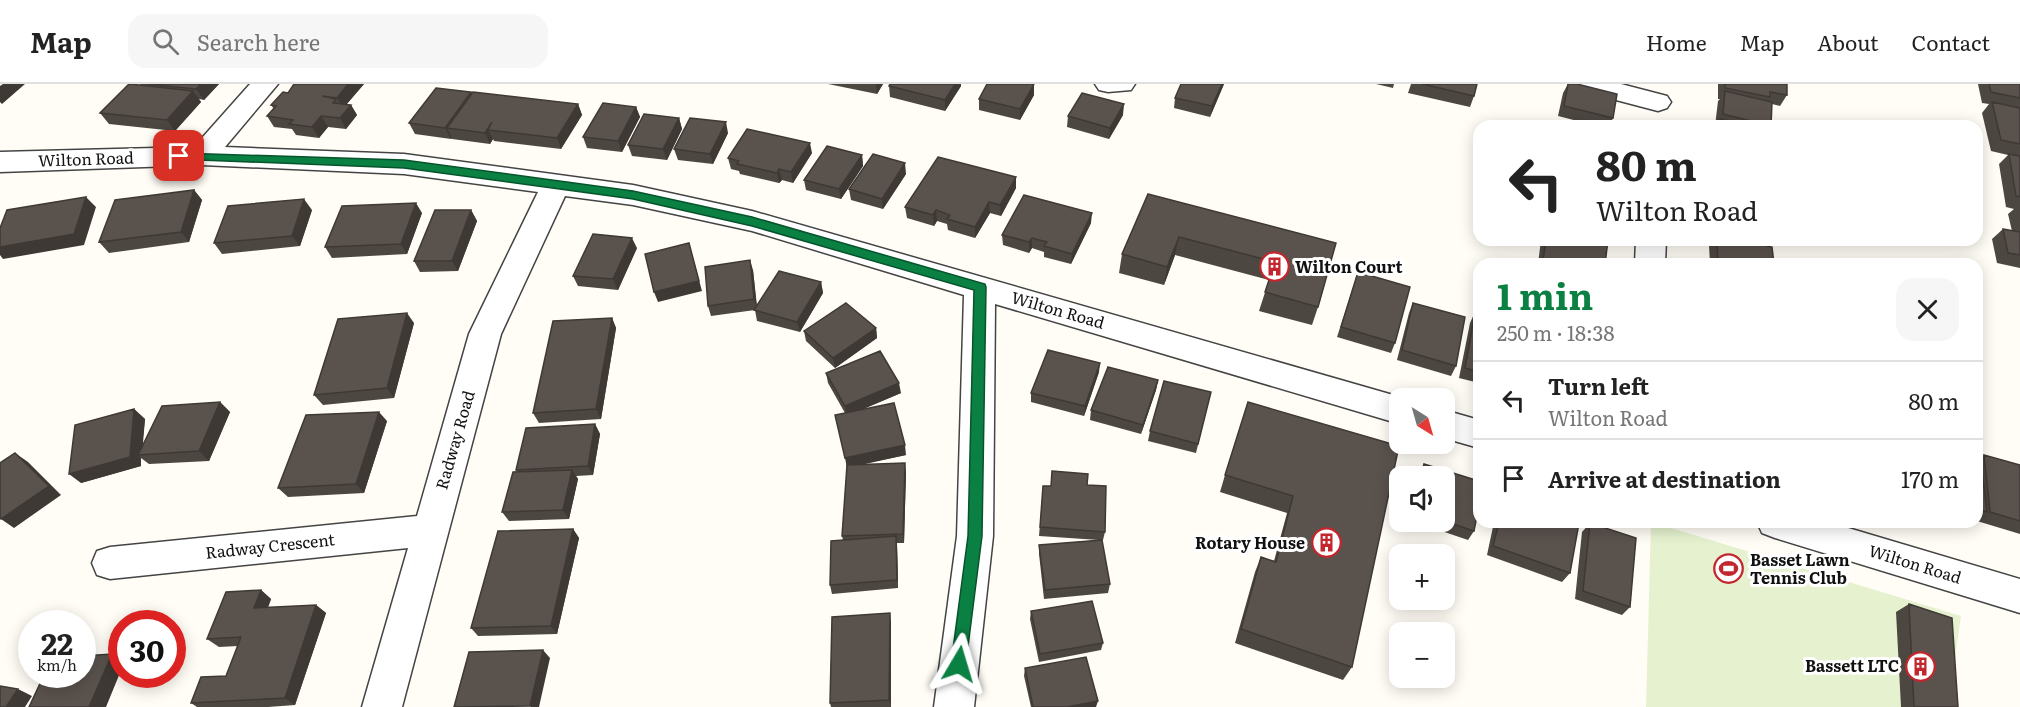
<!DOCTYPE html>
<html lang="en">
<head>
<meta charset="utf-8">
<style>
  body { margin:0; font-family:Literata,serif; background:#f6f6f6; color:#222; height:100vh; display:flex; flex-direction:column; font-size:22px; white-space:nowrap }
  * { box-sizing:border-box; margin:0 }
  p { font-size:20px; color:#767676 }
  .icon { flex:none; width:33px; height:33px; fill:none; stroke:currentColor; stroke-width:2; stroke-linecap:round; stroke-linejoin:round }
  .map { position:relative; flex:1; overflow:hidden }
  .drawer { position:absolute; left:1473px; top:174px; width:510px; height:270px; display:flex; flex-direction:column; background:#fff; border-radius:18px; box-shadow:0 3px 15px #0003 }
  .drawer>* { flex:none }
  .banner { position:absolute; left:1473px; top:36px; width:510px; height:126px; border-radius:18px; box-shadow:0 3px 15px #0003; background:#fff; color:#222; overflow:hidden }
  .needle { width:39px; rotate:143deg }
  .buttons { position:absolute; left:1389px; top:304px; display:grid; gap:12px }
  .buttons a { display:grid; place-items:center; width:66px; height:66px; border-radius:12px; background:#fff; box-shadow:0 3px 15px #0003; font-size:30px }
  .speed { position:absolute; left:18px; top:526px; display:flex; gap:12px; font-size:30px; font-weight:700; text-align:center }
  .speed>* { display:grid; place-content:center; width:78px; height:78px; border-radius:50%; background:#fff; box-shadow:0 3px 15px #0003; line-height:1 }
  .speed small { font-size:15px; font-weight:400 }
  .speed .limit { border:9px solid #d22; background:#fff; color:#111 }
  .pin { position:absolute; display:grid; place-items:center; width:51px; height:51px; color:#fff; margin:-26px; border-radius:12px; box-shadow:0 3px 9px #0006 }
  .me { position:absolute; width:66px; margin:-33px; rotate:7deg; stroke-linejoin:round; filter:drop-shadow(0 0 4px #0008) }
  .turn { display:flex; align-items:center; gap:21px; height:126px; padding:0 24px; font-size:27px }
  .turn .icon { width:78px; height:78px; stroke-width:2.5 }
  .turn b { display:block; font-size:42px; line-height:51px }
  .round { display:grid; place-items:center; flex:none; width:63px; height:63px; border-radius:18px; background:#f6f6f6 }
  .overview { display:flex; align-items:center; justify-content:space-between; height:102px; padding:0 24px }
  h1 { font-size:36px; font-weight:700; line-height:45px; color:#0b8043 }
  ul { padding:0; list-style:none }
  li { display:flex; align-items:center; gap:18px; height:78px; padding:0 24px; border-top:2px solid #e0e0e0 }
  li div { flex:1 }
  li b { display:block; font-size:22px }
  li em { font-style:normal }
  header { display:flex; align-items:center; gap:36px; box-sizing:border-box; height:84px; padding:0 30px; background:#fff; border-bottom:2px solid #e0e0e0 }
  header strong { font-size:28px }
  nav { display:flex; gap:33px; margin-inline-start:auto; font-size:21px }
  .search { width:420px; height:54px; background:#f6f6f6; display:flex; align-items:center; gap:15px; box-sizing:border-box; padding:0 21px; border-radius:18px; color:#767676; font-size:22px }
  .map>svg:first-child { display:block }
</style>
</head>
<body>
<header>
<strong>Map</strong>
<div class="search"><svg class="icon" aria-label="search" viewBox="0 0 24 24"><circle cx="10" cy="10" r="6"/><path d="M15 15l6 6"/></svg>Search here</div>
<nav><a>Home</a><a>Map</a><a>About</a><a>Contact</a></nav>
</header>
<div class="map">
<svg width="2020" height="623" viewBox="0 0 2020 623">
  <rect width="100%" height="100%" fill="#fffdf5"/>
  <path fill="#e6f2cf" d="M1651 438 1961 532 1948 623H1646Z"/>
  <g fill="none" stroke-linecap="round" stroke-linejoin="round">
    <defs>
      <path id="minor" d="M250 0H278L225 63 404 70 633 101 752 127 1400 313 1405 315H1400V340L995 220 993 452 974 623H934L957 452 964 211 752 147 633 121 565 112 501 250 402 623H362L408 464 110 495 97 491 92 479 97 467 110 463 417 432 469 250 538 108 404 90 202 81 0 88V68L194 63Z
        M1095 0H1135L1131 6 1108 8 1099 6Z
        M1574 0H1621L1667 12 1671 18 1667 24 1658 27 1578 6Z
        M1636 156H1666L1665 180H1635Z
        M1444 326 1479 336V364L1444 354Z
        M1757 438H1828L2020 495V529L1775 454 1762 449Z"/>
    </defs>
    <use href="#minor" stroke="#444" stroke-width="3"/>
    <use href="#minor" fill="#fff" fill-rule="evenodd"/>
  </g>
  <path fill="#4d4742" d="M140 0H219L204 16 199 15 201 18 175 47 109 40 100 29 140 1Z
    M364 0 347 20 351 21 357 31 346 45 328 43 319 54 296 51 292 45 274 43 267 32 274 25 271 21 288 9Z
    M828 0H883L877 10Z
    M890 0H961V2L945 27 890 13 889 2Z
    M1224 0 1210 33 1174 24 1175 14Z
    M1376 0H1394L1393 4Z
    M1411 0H1477L1474 12 1470 23 1408 9Z
    M1568 0H1577L1613 34 1609 42H1597L1558 32 1563 9Z
    M1718 0H1787V11L1780 22 1772 20 1771 42H1715L1718 17 1720 15H1718Z
    M1978 0H2020V184L1997 179 1992 155 2003 145 2012 147 2008 130 2014 125 2006 123 1999 80 2008 71 1991 67 1982 29 1989 20 1982 19Z
    M471 8 472 10 578 20 582 31 561 65 494 57 493 55 490 60 452 55V54L451 55 415 50 409 39Z
    M1034 11 1020 36 979 26V15Z
    M636 23 640 33 622 68 587 64 583 53Z
    M1123 31 1109 55 1067 43 1068 32Z
    M679 34 682 45 667 76 632 72 628 61Z
    M728 49 713 80 678 76 674 65Z
    M812 69 793 99 782 96 779 99 740 90 739 87 731 85 728 74Z
    M862 71 863 82 841 115 806 106 804 96Z
    M906 90 883 125 851 116 849 105Z
    M1016 104 1001 132 990 129 975 154 948 146 947 140 937 137 934 142 907 134 905 123Z
    M194 106 202 116 189 158 109 169 99 158Z
    M1148 110 1336 159 1318 223 1312 241 1259 227 1269 196 1175 171 1164 201 1119 189 1122 170Z
    M312 126 300 162 222 170 214 159Z
    M471 126 477 137 458 187 420 188 414 177Z
    M422 129 407 170 332 174 325 163Z
    M1091 139 1071 180 1044 173V168L1032 164 1029 169 1003 161 1002 151Z
    M1541 156H1608L1605 180H1538Z
    M1713 156H1774L1770 162 1774 180H1710L1709 161Z
    M637 164 618 206 578 202 573 192Z
    M753 186 757 222 821 198 823 209 800 248 757 237 755 226 711 232 708 222Z
    M1358 188 1395 259 1391 269 1337 253Z
    M1413 219 1456 282 1451 292 1397 276 1409 229Z
    M1475 228 1479 229V299L1459 294 1470 239Z
    M612 234 616 244 601 335 539 339 533 329Z
    M414 239 394 314 323 321 314 311Z
    M876 244 877 254 835 284 806 257 804 247Z
    M1099 288 1084 332 1031 318V309Z
    M826 289 901 309 863 325 906 371 862 380 906 388 904 459H897L898 504 832 510 830 501 843 456 842 452 847 384 845 329 828 299Z
    M1158 296 1156 306 1141 350 1090 336 1091 326Z
    M1211 308 1196 369 1148 357 1150 347Z
    M220 318 230 328 209 377 149 380 141 374V382L81 399 134 325 145 335 142 362Z
    M387 337 364 409 288 413 278 404Z
    M595 340 600 350 593 391 576 392 578 395 569 435 509 437 502 428 517 388 516 386Z
    M1399 362 1352 583 1343 596 1235 559 1255 488 1261 473 1274 477 1287 429 1220 408 1225 391Z
    M1977 369 1981 373 1984 371 2020 381V450L1977 437Z
    M1424 380 1479 397V421L1474 447 1468 456 1415 438H1444V393H1418L1419 389Z
    M1087 401 1105 448 1103 456H1102L1110 500 1108 509 1044 515 1039 470V461L1099 456 1039 452 1043 402H1051Z
    M1494 438H1576L1570 489 1562 498 1487 471Z
    M1590 439 1630 523 1622 531 1575 515 1582 448Z
    M573 445 579 454 557 550 478 552 471 544Z
    M261 506 271 515 268 524 316 521 326 529 295 621 268 623H197L191 619 226 592 238 562 219 563 207 555Z
    M1909 520 1958 623H1901L1896 528Z
    M1031 527 1103 559 1101 566 1039 578 1030 535Z
    M891 538V623H831L830 619Z
    M1025 584 1096 623H1031L1024 592Z"/>
  <path fill="#3f3936" d="M3 0H25L2 20 0 18V2Z
    M201 0H219L204 16 196 5Z
    M348 0H364L343 24 337 14Z
    M876 0H883L877 10Z
    M955 0H961V2L945 27V16Z
    M1034 0V11L1020 36V25Z
    M1222 0H1224L1210 33 1212 22Z
    M193 7 201 18 175 47 167 36Z
    M471 8 476 19 447 44 452 54 451 55 445 44Z
    M578 20 582 31 561 65 557 54Z
    M1124 20 1123 31 1109 55 1110 44Z
    M351 21 357 31 346 45 340 34Z
    M636 23 640 33 622 68 618 57Z
    M321 32 328 43 319 54 312 43Z
    M679 34 682 45 667 76 663 65Z
    M492 38 488 46 493 55 490 60 485 49Z
    M726 38 728 49 713 80 710 70Z
    M810 59 812 69 793 99 791 88Z
    M862 71 863 82 841 115 839 105Z
    M905 79 906 90 883 125 882 115Z
    M779 85 782 96 779 99 777 89Z
    M1016 93V104L1001 132 1000 121Z
    M194 106 202 116 189 158 181 148Z
    M86 113 96 123 84 161 3 175 0 171V163Z
    M304 115 312 126 300 162 292 152Z
    M989 118 990 129 975 154V143Z
    M416 119 422 129 407 170 401 160Z
    M471 126 477 137 458 187 452 177Z
    M936 126 937 137 934 142 933 131Z
    M1092 129 1091 139 1071 180 1072 170Z
    M1179 153 1175 171 1164 201 1167 183Z
    M632 154 637 164 618 206 613 195Z
    M1032 154V164L1029 169V158Z
    M689 159 702 207 658 218 654 208Z
    M750 176 753 186 757 225 754 215Z
    M821 198 823 209 800 248 797 238Z
    M407 229 414 239 394 314 387 304Z
    M612 234 616 244 601 335 596 325Z
    M876 244 877 254 835 284 833 274Z
    M1100 279 1099 288 1084 332 1085 322Z
    M1158 296 1156 306 1141 350 1143 341Z
    M899 299 901 309 847 332 845 322Z
    M220 318 230 328 209 377 199 367Z
    M134 325 145 335 142 371H138L141 374V382L81 399 69 390Z
    M379 328 387 337 364 409 356 400Z
    M595 340 600 350 593 391 588 382Z
    M905 361 906 371 847 384 845 374Z
    M15 369 28 378 61 411 14 444 1 435Z
    M905 379 906 388 904 459 903 450Z
    M572 386 578 395 569 435 563 426Z
    M573 445 579 454 557 550 551 542Z
    M896 452 897 461 898 504 897 496Z
    M261 506 271 515 264 532 254 524Z
    M316 521 326 529 295 621 285 614Z
    M890 529 891 538V623L889 616Z
    M543 566 550 574 539 623H531L530 622Z
    M112 570 122 576V584L106 623H89Z
    M18 605 32 612 25 623H6Z
    M1098 617 1096 623H1067Z"/>
  <path fill="#5a524d" stroke="#3f3936" stroke-width="1.5" d="M129 0H130L193 7 167 36 100 29Z
    M147 0H201L196 5Z
    M294 0H348L337 14 322 12 336 15 333 19 351 21 340 34 321 32 312 43 289 40 293 36 267 32 276 22 271 21 283 8 288 9Z
    M890 0H955L945 16 889 2Z
    M987 0H1034L1020 25 979 15Z
    M1181 0H1222L1212 22 1175 14Z
    M1422 0H1477L1474 12Z
    M1568 0H1577L1617 10 1613 34 1564 22Z
    M1725 0H1787V11L1770 8V13L1725 4Z
    M1989 0H2020V14L1991 8Z
    M436 4 471 8 445 44 409 39Z
    M1725 7 1772 18 1771 42 1723 30Z
    M473 8 578 20 557 54 488 46 492 38 485 49 447 44Z
    M1082 9 1124 20 1110 44 1068 32Z
    M1992 18 2020 24V60L2001 56Z
    M603 19 636 23 618 57 583 53Z
    M644 30 679 34 663 65 628 61Z
    M690 34 726 38 710 70 674 65Z
    M1720 35 1750 42H1719Z
    M1567 37 1591 42H1567Z
    M747 45 810 59 791 88 779 85 777 89 737 80 739 77 728 74Z
    M827 62 862 71 839 105 804 96Z
    M873 70 905 79 882 115 849 105Z
    M2009 70 2020 72V113L2016 112Z
    M938 73 1016 93 1000 121 989 118 975 143 947 135 950 131 936 126 933 131 905 123Z
    M194 106 181 148 99 158 115 116Z
    M1148 110 1336 159 1318 223 1265 208 1275 178 1179 153 1167 183 1122 170Z
    M1024 111 1092 129 1072 170 1044 162 1047 158 1032 154 1029 158 1002 151Z
    M86 113 74 150 0 163V144L7 126Z
    M304 115 292 152 214 159 228 122Z
    M416 119 401 160 325 163 342 122Z
    M435 126H471L452 177H414Z
    M2003 145 2020 148V171L2008 169Z
    M593 150 632 154 613 195 573 192Z
    M1546 156H1608L1605 180H1556L1543 176Z
    M1717 156H1741L1772 163 1774 180H1718Z
    M689 159 699 197 654 208 645 170Z
    M750 176 754 215 708 222 705 183Z
    M779 187 821 198 797 238 754 226Z
    M1358 188 1410 203 1395 259 1341 243Z
    M846 219 876 244 833 274 804 247Z
    M1413 219 1465 233 1456 282 1402 266Z
    M1475 228 1479 229V288L1465 284Z
    M407 229 387 304 314 311 338 235Z
    M612 234 596 325 533 329 553 237Z
    M1048 266 1100 279 1085 322 1031 309Z
    M880 267 899 299 845 322 826 289Z
    M1108 283 1158 296 1143 341 1091 326Z
    M1164 297 1211 308 1198 360 1150 347Z
    M220 318 199 367 138 371 162 322Z
    M1248 318 1399 362 1352 583 1241 545 1261 473 1276 478 1293 412 1225 391Z
    M894 319 905 361 845 374 835 331Z
    M134 325 130 373 69 390 75 341Z
    M379 328 356 400 278 404 306 331Z
    M595 340 588 382 516 386 526 344Z
    M15 369 49 402 1 435 0 434V379Z
    M1977 369 1980 370 1987 428 1977 425Z
    M1984 371 2020 381V437L1990 428Z
    M905 379 903 450 842 452 847 381Z
    M1424 380 1479 397V421L1474 447 1444 437V393H1421Z
    M572 386 563 426 502 428 513 388Z
    M1052 387 1088 390 1087 401 1106 402 1105 448 1040 443 1043 402H1051Z
    M1499 438H1576L1579 439 1570 489 1493 462Z
    M1590 439 1636 454 1630 523 1583 507Z
    M573 445 551 542 471 544 498 447Z
    M896 452 897 496 830 501 831 457Z
    M1102 456 1110 500 1045 506 1039 461Z
    M261 506 254 524 316 521 285 614 191 619 201 593 226 592 241 553 207 555 226 508Z
    M1092 517 1103 559 1040 570 1031 527Z
    M1909 520 1952 534 1958 623H1914Z
    M890 529 889 616 830 619 832 533Z
    M543 566 530 622 454 623 469 568Z
    M112 570 89 623H29L44 591H82V572Z
    M1086 573 1098 617 1067 623H1033L1025 584Z
    M0 602 18 605 6 623H0Z"/>
  <path fill="#0b8043" stroke="#07532c" stroke-width="1.5" d="M179 69 404 76 633 107 752 133 985 200 986 203 982 452 965 586 959 588 954 586 951 580 968 452 974 206 752 142 633 115 404 84 175 75 173 72Z"/>
  <defs>
    <symbol id="building-ring" viewBox="-11 -11 22 22"><circle r="9.5" fill="#fff" stroke="#c4262e" stroke-width="1.5"/><path d="M-4-6H4V6H1V3H-1V6H-4ZM-2.5-4.3h1.7v1.8h-1.7ZM.8-4.3h1.7v1.8H.8ZM-2.5-1h1.7V.8h-1.7ZM.8-1h1.7V.8H.8Z" fill="#c4262e"/></symbol>
    <symbol id="stadium-ring" viewBox="-11 -11 22 22"><circle r="9.5" fill="#fff" stroke="#c4262e" stroke-width="1.5"/><path d="M0-5a6.5 5 0 1 0 0 10a6.5 5 0 1 0 0-10ZM-3.5-1.8h7v3.6h-7Z" fill="#c4262e"/></symbol>
  </defs>
  <g fill-rule="evenodd">
    <use href="#building-ring" x="1258" y="166" width="33" height="33"/>
    <use href="#building-ring" x="1310" y="442" width="33" height="33"/>
    <use href="#stadium-ring" x="1712" y="468" width="33" height="33"/>
    <use href="#building-ring" x="1904" y="566" width="33" height="33"/>
  </g>
  <g text-anchor="middle" stroke-width="6" stroke-linejoin="round" paint-order="stroke">
    <g font-size="16" fill="#111" stroke="#fff">
      <text transform="translate(86 75) rotate(-2)" y="6">Wilton Road</text>
      <text transform="translate(1058 226) rotate(16)" y="6">Wilton Road</text>
      <text transform="translate(455 356) rotate(-74)" y="6">Radway Road</text>
      <text transform="translate(270 462) rotate(-6)" y="6">Radway Crescent</text>
      <text transform="translate(1915 480) rotate(17)" y="6">Wilton Road</text>
    </g>
    <g font-size="16" font-weight="bold" fill="#111" stroke="#fff" text-anchor="start">
      <text x="1295" y="189">Wilton Court</text>
      <text x="1305" y="465" text-anchor="end">Rotary House</text>
      <text x="1750" y="482">Basset Lawn<tspan x="1750" dy="18">Tennis Club</tspan></text>
      <text x="1899" y="588" text-anchor="end">Bassett LTC</text>
    </g>
  </g>
</svg>
<div class="buttons">
<a><svg class="needle" viewBox="-14 -14 28 28"><path d="M0-13l5 13h-10z" fill="#e53935"/><path d="M0 13l5-13h-10z" fill="#767676"/></svg></a>
<a><svg class="icon" aria-label="sound" viewBox="0 0 24 24"><path d="M4 9h4l5-4v14l-5-4H4zM17 9q2 3 0 6"/></svg></a>
<a>+</a>
<a>−</a>
</div>
<div class="speed"><div>22<small>km/h</small></div><div class="limit">30</div></div>
<div class="pin" style="left:179px;top:72px;background:#d93025"><svg class="icon" aria-label="arrive" viewBox="0 0 24 24"><path d="M6 21V4h12l-3 4 3 4H6"/></svg></div>
<svg class="me" style="left:959px;top:580px" viewBox="-20 -20 40 40"><path d="M0-17L14 15 0 8-14 15z" fill="#0b8043" stroke="#fff" stroke-width="4"/></svg>
<div class="banner">
<div class="turn"><svg class="icon" aria-label="left" viewBox="0 0 24 24"><path d="M17 20v-9H6M10 6l-5 5 5 5"/></svg><div><b>80 m</b>Wilton Road</div></div>
</div>
<section class="drawer">
<div class="overview"><div><h1>1 min</h1><p>250 m · 18:38</p></div><a class="round"><svg class="icon" aria-label="close" viewBox="0 0 24 24"><path d="M6 6l12 12M18 6L6 18"/></svg></a></div>
<ul>
<li><svg class="icon" aria-label="left" viewBox="0 0 24 24"><path d="M17 20v-9H6M10 6l-5 5 5 5"/></svg><div><b>Turn left</b><p>Wilton Road</p></div><em>80 m</em></li>
<li><svg class="icon" aria-label="arrive" viewBox="0 0 24 24"><path d="M6 21V4h12l-3 4 3 4H6"/></svg><div><b>Arrive at destination</b></div><em>170 m</em></li>
</ul>
</section>
</div>
</body>
</html>
